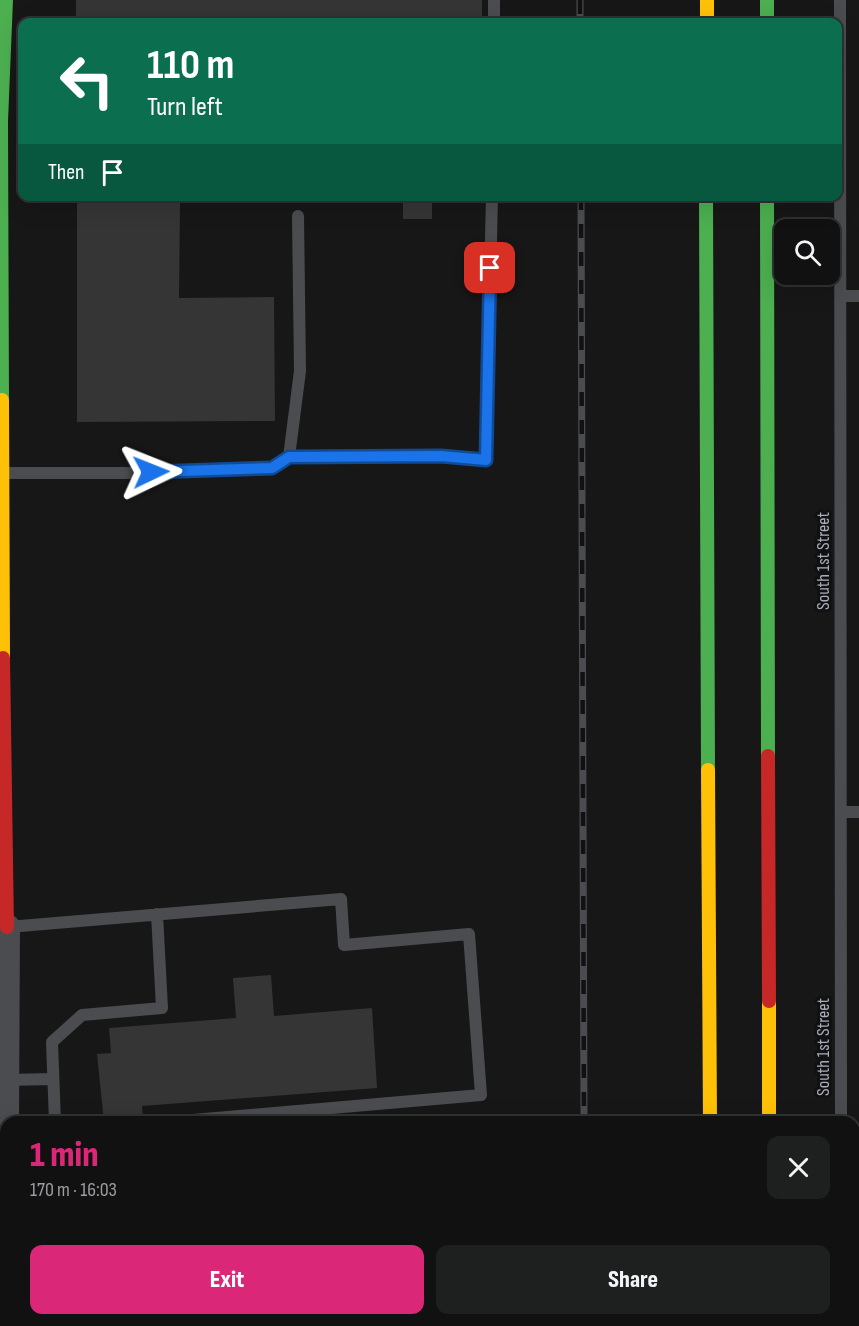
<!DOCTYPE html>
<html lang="en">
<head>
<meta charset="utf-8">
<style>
  body { margin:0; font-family:"Sofia Sans Condensed",sans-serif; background:#1e1f1f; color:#f1f3f6; height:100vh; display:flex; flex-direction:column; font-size:22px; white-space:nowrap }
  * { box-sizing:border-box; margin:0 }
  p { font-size:20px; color:#9c9d9f }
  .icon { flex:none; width:33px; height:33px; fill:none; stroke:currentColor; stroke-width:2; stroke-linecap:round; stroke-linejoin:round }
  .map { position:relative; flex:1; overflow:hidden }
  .drawer { position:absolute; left:0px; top:1116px; width:860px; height:210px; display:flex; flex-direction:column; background:#111; border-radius:18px 18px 0 0; box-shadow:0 6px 24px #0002,0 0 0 2px #303131 }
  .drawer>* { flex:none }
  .guide { position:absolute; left:18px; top:18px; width:824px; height:183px; border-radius:12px; box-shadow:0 6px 24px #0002,0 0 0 2px #303131; background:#0b6e4f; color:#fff; overflow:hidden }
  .controls { position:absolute; left:774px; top:219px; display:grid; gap:12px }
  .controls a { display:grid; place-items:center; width:66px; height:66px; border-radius:12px; background:#111; box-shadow:0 6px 24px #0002,0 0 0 2px #303131; font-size:30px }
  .pin { position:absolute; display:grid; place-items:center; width:51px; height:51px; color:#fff; margin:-26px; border-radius:12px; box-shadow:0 3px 9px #0006 }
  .me { position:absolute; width:66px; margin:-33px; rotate:88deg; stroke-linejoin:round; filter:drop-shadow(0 0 4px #0008) }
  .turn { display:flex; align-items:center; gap:21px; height:126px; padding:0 30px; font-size:27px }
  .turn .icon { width:78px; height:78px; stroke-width:2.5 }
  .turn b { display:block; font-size:42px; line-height:51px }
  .then { display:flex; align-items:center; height:57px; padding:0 30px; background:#0003; gap:12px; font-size:22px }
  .round { display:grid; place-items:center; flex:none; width:63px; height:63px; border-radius:12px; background:#1e1f1f }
  .headline { display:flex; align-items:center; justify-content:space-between; height:102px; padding:0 30px }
  h1 { font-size:36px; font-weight:800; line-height:45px; color:#db2777 }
  .cta { display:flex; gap:12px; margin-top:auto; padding:12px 30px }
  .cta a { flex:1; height:69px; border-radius:12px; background:#db2777; color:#fff; font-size:24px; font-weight:800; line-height:69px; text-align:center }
  .cta a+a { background:#1e1f1f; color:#f1f3f6 }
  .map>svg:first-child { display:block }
</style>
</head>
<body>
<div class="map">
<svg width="859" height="1326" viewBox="0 0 859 1326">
  <rect width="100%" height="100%" fill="#171717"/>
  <path fill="#353536" d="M76 0H482V22H76Z
    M77 196H176V202H180L179 298 274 297 275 421 77 422Z
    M403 196H432V219H403Z
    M271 975 274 1016 372 1008 377 1088 142 1106 143 1120 104 1122 97 1054 111 1053 109 1028 236 1018 233 978Z
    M120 1320H220L221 1326H121Z"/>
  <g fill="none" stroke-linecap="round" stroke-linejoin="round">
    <path stroke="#4b4c50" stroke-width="12" d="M494 0V22
      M840 0 841 1122
      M841 296H859
      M289 457 441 456 486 460 492 196
      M4 473H130L272 468 289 457 300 371 298 216
      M841 812H859
      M8 927 341 899 344 945 469 934 481 1095 170 1122
      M6 1080 53 1079
      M55 1122 52 1042 82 1015 162 1008 157 914
      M841 1326V1320"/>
    <path stroke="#4b4c50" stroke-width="26" d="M0 928 7 927 6 1122
      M6 1326V1161"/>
    <path stroke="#4caf50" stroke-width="14" d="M767 0V22
      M706 196 708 770
      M767 196 768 756
      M2 400 1 121 6 0
      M711 1320V1326
      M770 1320V1326"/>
    <path stroke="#ffc107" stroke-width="14" d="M707 0V22
      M2 400 3 658
      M708 770 710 1122
      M769 1001V1122"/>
    <path stroke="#c62828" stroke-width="14" d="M3 658 7 927
      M768 756 769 1001"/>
    <defs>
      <path id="rail" d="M580 0V22
        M581 196 584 1122
        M585 1320V1326"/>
    </defs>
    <use href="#rail" stroke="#4b4c4f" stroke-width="7"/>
    <use href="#rail" stroke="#111113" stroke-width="4.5" stroke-dasharray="14" stroke-linecap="butt"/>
  </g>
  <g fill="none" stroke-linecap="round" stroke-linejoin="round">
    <defs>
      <path id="route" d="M151 472 272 468 289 457 441 456 486 460 490 268"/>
    </defs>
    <use href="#route" stroke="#114b97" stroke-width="15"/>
    <use href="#route" stroke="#1a73e8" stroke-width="10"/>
  </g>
  <g text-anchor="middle" stroke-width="6" stroke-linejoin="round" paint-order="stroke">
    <g font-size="18" fill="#a8adb8" stroke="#111113">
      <text transform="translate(823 561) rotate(-90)" y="6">South 1st Street</text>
      <text transform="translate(823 1047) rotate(-90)" y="6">South 1st Street</text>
    </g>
  </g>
</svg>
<div class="controls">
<a><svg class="icon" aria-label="search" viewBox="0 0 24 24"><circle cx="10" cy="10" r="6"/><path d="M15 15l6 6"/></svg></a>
</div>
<div class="pin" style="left:490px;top:268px;background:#d93025"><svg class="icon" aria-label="arrive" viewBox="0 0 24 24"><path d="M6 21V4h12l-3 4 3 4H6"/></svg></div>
<svg class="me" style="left:151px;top:472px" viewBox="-20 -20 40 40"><path d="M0-17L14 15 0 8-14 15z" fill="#1a73e8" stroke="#fff" stroke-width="4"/></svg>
<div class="guide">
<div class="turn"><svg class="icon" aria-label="left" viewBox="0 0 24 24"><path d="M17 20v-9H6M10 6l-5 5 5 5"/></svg><div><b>110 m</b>Turn left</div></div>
<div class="then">Then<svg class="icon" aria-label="arrive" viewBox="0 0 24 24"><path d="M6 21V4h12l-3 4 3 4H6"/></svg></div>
</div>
<section class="drawer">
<div class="headline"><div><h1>1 min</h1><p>170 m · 16:03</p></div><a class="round"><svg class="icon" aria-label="close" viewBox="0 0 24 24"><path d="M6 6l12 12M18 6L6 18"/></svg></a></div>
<div class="cta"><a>Exit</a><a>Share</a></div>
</section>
</div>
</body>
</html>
